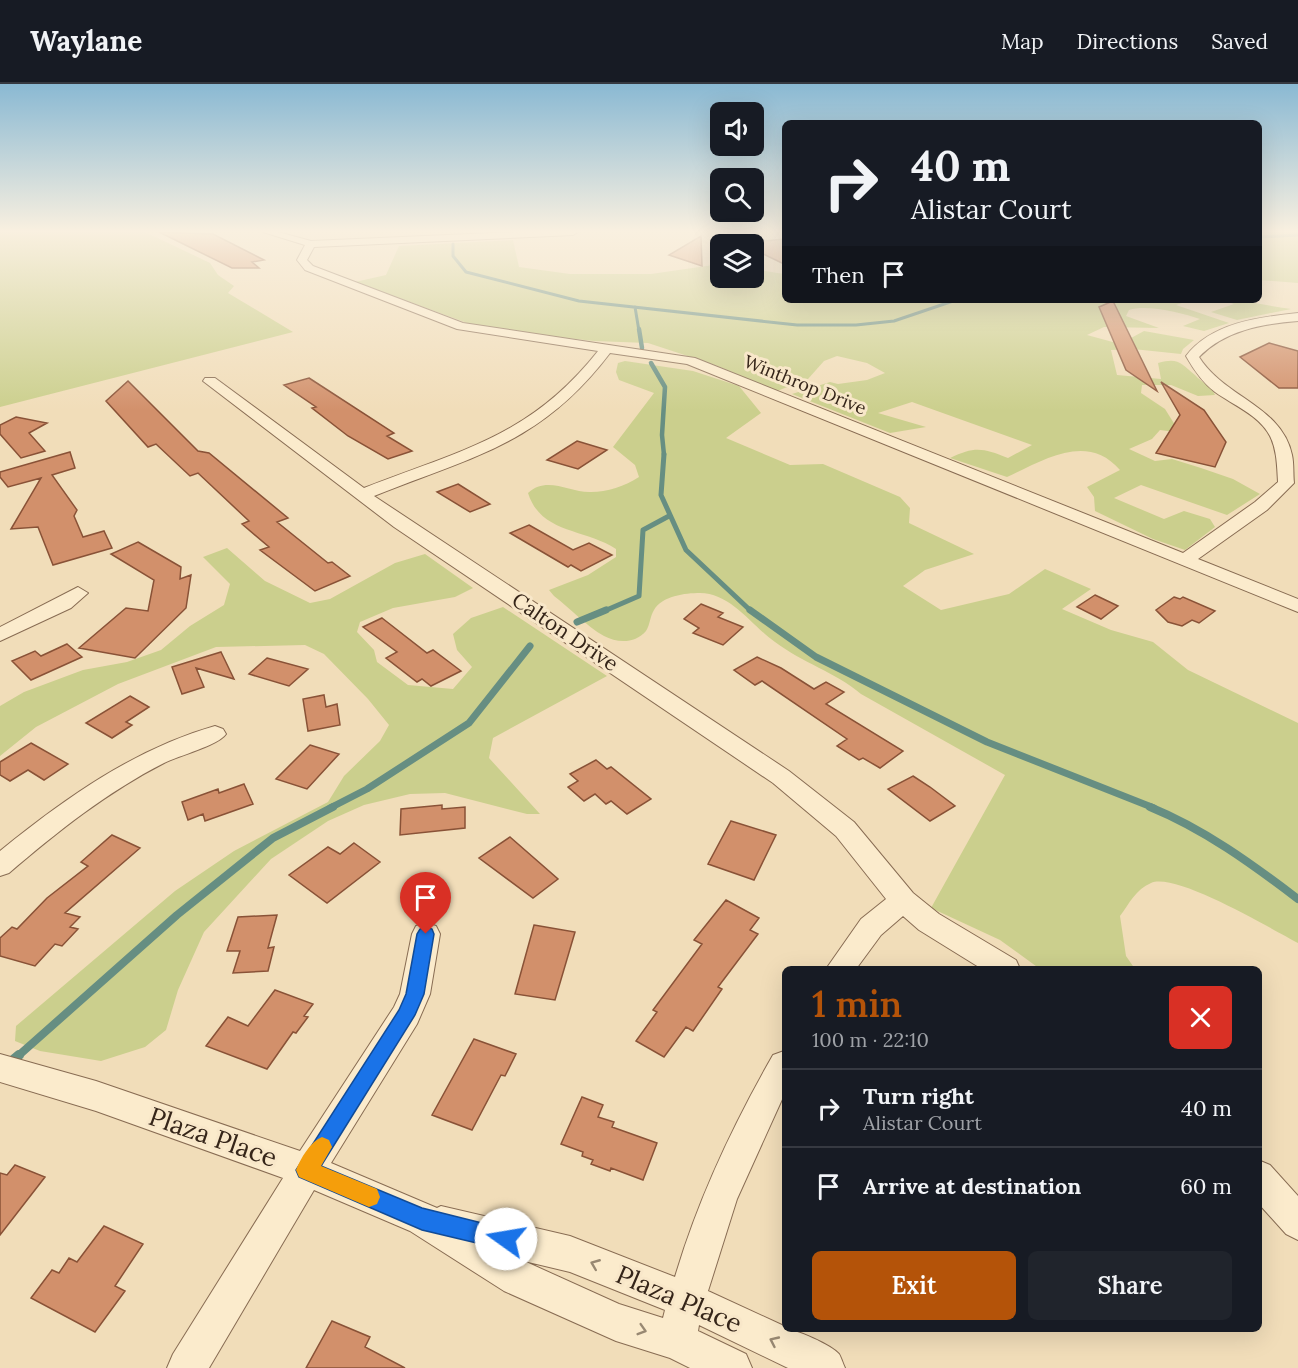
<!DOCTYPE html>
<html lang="en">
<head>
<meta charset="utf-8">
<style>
  body { margin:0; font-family:Lora,serif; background:#20242c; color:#f1f3f6; height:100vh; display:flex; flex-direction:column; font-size:22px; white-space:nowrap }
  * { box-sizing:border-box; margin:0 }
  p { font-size:20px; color:#9ea1a6 }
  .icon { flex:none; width:33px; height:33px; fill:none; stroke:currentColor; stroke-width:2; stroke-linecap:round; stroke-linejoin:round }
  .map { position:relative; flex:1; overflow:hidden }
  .drawer { position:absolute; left:782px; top:882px; width:480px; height:366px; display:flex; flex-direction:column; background:#171b24; border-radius:9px; box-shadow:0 6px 24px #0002 }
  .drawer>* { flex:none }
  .guide { position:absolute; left:782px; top:36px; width:480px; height:183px; border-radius:9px; box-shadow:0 6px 24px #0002; background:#171b24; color:#f1f3f6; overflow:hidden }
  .tools { position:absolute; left:710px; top:18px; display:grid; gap:12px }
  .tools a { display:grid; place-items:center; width:54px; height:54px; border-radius:9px; background:#171b24; box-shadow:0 6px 24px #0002; font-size:30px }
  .pin { position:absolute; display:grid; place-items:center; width:51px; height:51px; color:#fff; margin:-62px -26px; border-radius:50% 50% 50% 0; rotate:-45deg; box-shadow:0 0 6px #0007 }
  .pin .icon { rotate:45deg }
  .me { position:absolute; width:66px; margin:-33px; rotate:283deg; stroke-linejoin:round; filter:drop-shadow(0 0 4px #0008) }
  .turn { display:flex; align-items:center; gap:21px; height:126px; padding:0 30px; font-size:27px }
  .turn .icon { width:78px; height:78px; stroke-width:2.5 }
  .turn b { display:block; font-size:42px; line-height:51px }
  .then { display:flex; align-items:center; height:57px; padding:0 30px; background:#0003; gap:12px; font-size:22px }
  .round { display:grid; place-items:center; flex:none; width:63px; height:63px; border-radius:9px; background:#20242c }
  .head { display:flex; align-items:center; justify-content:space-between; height:102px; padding:0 30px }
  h1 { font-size:36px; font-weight:600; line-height:45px; color:#b45309 }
  .action { display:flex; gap:12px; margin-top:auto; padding:12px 30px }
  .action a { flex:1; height:69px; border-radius:9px; background:#b45309; color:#fff; font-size:24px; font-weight:600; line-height:69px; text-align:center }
  .action a+a { background:#20242c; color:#f1f3f6 }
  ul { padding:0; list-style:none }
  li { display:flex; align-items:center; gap:18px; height:78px; padding:0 30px; border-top:2px solid #363941 }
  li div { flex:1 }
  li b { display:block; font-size:22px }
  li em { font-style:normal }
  header { display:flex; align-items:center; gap:36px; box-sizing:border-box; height:84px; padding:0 30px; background:#171b24; border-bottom:2px solid #363941 }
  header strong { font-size:28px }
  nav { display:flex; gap:33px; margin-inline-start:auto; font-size:21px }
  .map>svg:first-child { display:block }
</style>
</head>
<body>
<header>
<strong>Waylane</strong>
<nav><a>Map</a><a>Directions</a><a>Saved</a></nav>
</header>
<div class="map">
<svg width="1298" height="1284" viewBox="0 0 1298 1284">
  <rect width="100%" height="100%" fill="#f1ddb9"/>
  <path fill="#cbcf8d" d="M0 148H145L210 179 218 191 234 202 228 209 293 248 0 323Z
    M1258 148H1298V199L1259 196Z
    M513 156 519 183 570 190H651L720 180V194H753V185L784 190V216H1191L1176 221 1229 239 1204 247 1183 242 1200 235C1182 229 1147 220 1129 226L1126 232 1159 244 1104 243 1087 251 1120 260 1144 247 1194 256 1183 265 1181 270 1133 265 1111 266 1117 291 1161 295 1158 279C1178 273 1181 279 1195 291 1202 299 1211 301 1215 311L1198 312 1171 301H1142L1141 309 1165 325 1175 341 1192 350 1160 346 1152 355 1129 365 1155 377 1172 375 1201 384 1233 395 1260 410 1227 431 1141 401 1114 414 1164 435 1184 427 1210 435 1215 443 1185 466 1153 455 1095 427 1094 413 1087 403 1120 386C1087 348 1044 376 1007 393L950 374C975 362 983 364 1008 374L1032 361 912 318 878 329 926 343 890 349 792 310 830 298 838 300 867 296 885 289 867 279 837 272 824 277 808 295 777 307 715 281 648 259 594 257 501 247 467 239 355 198 386 191 399 162Z
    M1222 216C1245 216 1268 222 1291 225L1237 236 1211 228 1234 220Z
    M625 277 693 287 739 302 761 329 726 354 790 381 823 380 900 413 910 424 909 439 974 470 925 486 903 502 941 526 1009 510 1045 485 1091 505 1062 525 1111 546 1153 558 1188 586 1298 639V859C1271 845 1176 788 1151 799 1136 805 1129 820 1120 832L1126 872 1135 885H1040L1000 856 931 824 1005 691 861 610C835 588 803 579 775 558 752 542 731 509 700 509 685 509 662 512 654 526 650 532 650 541 646 547 635 560 617 559 604 552 586 542 570 524 554 512L549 506 588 491 616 473V465C584 444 541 450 528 409 547 391 570 409 591 408 607 408 625 402 639 393L635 381 613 363 654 309 619 296 616 288 618 279Z
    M227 464 265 497 310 519 330 515 395 479 425 470 473 504 455 513 393 524 360 538 357 548 374 566 377 578 408 601 453 605 472 583 457 566 453 550 471 534 503 523 607 592 493 654 489 674 540 730H527L445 709 410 710 364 721 328 737 271 775 204 848 178 906 166 946 145 963 101 977 40 967 15 957 16 942 175 807 234 767 328 718 344 692 380 657 389 641 368 615 324 570 305 561 216 563 118 600 36 643 0 672V622L24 608 83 586 127 578 161 566 190 542 224 521 230 500 203 473Z"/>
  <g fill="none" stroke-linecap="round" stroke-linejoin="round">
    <path stroke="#668e82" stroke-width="3" d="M1258 153 1298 151
      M453 160V172L466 188 579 217 797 241H856L894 237 956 216
      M635 223 639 247"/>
    <path stroke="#668e82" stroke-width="4.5" d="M639 245 642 264
      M651 279 665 303 662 351 664 371"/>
    <path stroke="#668e82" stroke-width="5" d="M664 370 661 411 686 466 752 528
      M602 528 639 512 643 446 669 432"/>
    <path stroke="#668e82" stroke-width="7" d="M750 526 816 573 987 658 1154 724
      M577 538 606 526
      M330 724 367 705 469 639 530 562"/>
    <path stroke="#668e82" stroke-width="8" d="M1150 723C1204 745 1252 780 1298 815
      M18 972 177 831 273 754 333 723"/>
    <path stroke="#668e82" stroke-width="10" d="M0 987 19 971"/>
  </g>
  <path fill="#d2906b" stroke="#895237" stroke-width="1.5" d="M159 148 213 150 264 176 252 178 259 184H232Z
    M701 152 702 182 669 171Z
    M784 155V180L753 165V160L743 159Z
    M1113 217 1157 307 1126 286 1099 223Z
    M1269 259 1298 267V304H1279L1240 273Z
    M309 294 394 349 387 352 412 367 388 375 348 352 312 324 316 323 284 301Z
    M128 297 198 367 209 369 288 434 277 438 328 479 332 478 350 492 315 507 260 466 269 463 242 440 249 437 198 389 190 392 156 360 148 363 106 317Z
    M1161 298 1204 326 1226 358 1215 383 1156 369 1180 331Z
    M16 333 47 339 29 349 45 367 21 374 0 350V341Z
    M577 357 607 366 578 385 547 376Z
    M70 368 75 384 52 391 77 426 74 432 83 453 104 447 112 464 53 481 38 443 11 445 41 394 8 403 0 393V388Z
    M458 400 490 420 470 428 437 408Z
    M529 441 573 466 589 459 612 471 581 487 571 481 568 483 510 449Z
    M138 458 181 483 180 495 191 491 186 524 135 574 79 564 126 524 148 527 154 496 111 470Z
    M1095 511 1118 522 1101 535 1077 523Z
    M1174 513 1180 515 1183 513 1215 527 1199 539 1192 536 1182 542 1168 538 1156 526Z
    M701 520 723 529 718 533 743 543 723 561 693 549 699 544 684 535Z
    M382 534 427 569 433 566 461 587 431 602 422 595 417 598 386 574 397 568 363 543Z
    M67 560 82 573 31 596 12 577 35 567 41 572Z
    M221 568 234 595 196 584 204 603 182 610 172 583Z
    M757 573 781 584 814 605 826 598 844 608 826 620 903 667 880 684 863 674 859 676 837 662 847 655 762 597 755 601 734 586Z
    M267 574 308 585 289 602 249 590Z
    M324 611 326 623 337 620 340 641 308 647 303 615Z
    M130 612 149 623 126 638 132 641 112 654 86 639Z
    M31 659 68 680 44 696 28 686 10 697 0 691V678Z
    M310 661 339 670 307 705 276 695Z
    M596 676 607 685 611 683 651 715 627 730 611 717 606 720 595 710 584 717 568 703 578 697 570 690Z
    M913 692 930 703 955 722 930 737 888 705Z
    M244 700 253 720 205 737 203 730 188 736 182 718 218 705 219 709Z
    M442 721V725L465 723V744L400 751 401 725Z
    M731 737 776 751 754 796 708 780Z
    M112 751 140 764 65 829 80 833 70 843 78 845 62 862 55 860 35 882 0 872V854L12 843 17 845 47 814 88 782 81 778Z
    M510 753 558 795 533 814 479 774Z
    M354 759 380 778 327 819 289 791 328 763 340 770Z
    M726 816 759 834 750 846 758 850 718 903 722 905 693 947 686 943 664 973 636 957 657 928 653 926 702 860 694 856Z
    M277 831 268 864 274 863 268 887 233 889 240 867H227L238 833Z
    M534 841 575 848 555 916 515 910Z
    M275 906 313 920 304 932 308 933 296 949 293 948 267 985 206 962 228 933 248 942Z
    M474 955 516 970 505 992 501 991 472 1046 432 1031Z
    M582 1013 603 1021 598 1033 614 1038 612 1043 657 1059 643 1096 611 1084 610 1087 591 1080 593 1076 582 1072 583 1068 561 1060Z
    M15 1081 45 1093 0 1151V1089L7 1091Z
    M104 1142 143 1160 115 1202 125 1207 95 1248 31 1214 52 1186 59 1189 69 1174 77 1178Z
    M332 1237 370 1253 365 1263 405 1284H306Z"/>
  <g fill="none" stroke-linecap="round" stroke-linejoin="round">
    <defs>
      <path id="minor" d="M263 148H278L311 157 516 148H578L573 151 314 163 307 176 313 182 463 239 695 274 1183 469 1255 418 1278 398C1277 382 1277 366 1270 352 1259 331 1233 321 1215 308 1202 298 1194 286 1186 272 1211 239 1259 233 1298 229V237C1262 240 1225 246 1199 273 1225 314 1282 322 1292 371 1294 380 1293 390 1294 399L1267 426 1198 475 1298 515V528L687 280 610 269C541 360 474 372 374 412L789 687 854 738 913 809 939 830 1016 876 1020 885H982L919 846 903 832 881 851 856 885H826L861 835 886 815 836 752 773 699 394 443 203 297 205 294H215L364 404C461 366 530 353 598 267L457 245 305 186 297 176 305 161Z
        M78 503 88 509 71 524 0 557V543Z
        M215 642 223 645 226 650C219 661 178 672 164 679 107 708 57 748 9 789L0 792V767C64 715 134 665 215 642Z
        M426 839 436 842 440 850 430 910 417 940 331 1079 437 1124 441 1122 570 1152 675 1193C698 1115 733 1041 773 971L784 967V1011L737 1115 708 1207 784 1242V1245C796 1245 831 1261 839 1270 841 1273 843 1280 845 1284H788L699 1241 698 1247 746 1270 752 1284H690L670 1274 616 1257 504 1207 410 1147 314 1106 209 1284H167L173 1270 283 1094 96 1027 0 998V970L96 997 300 1067 394 923 400 910 412 850 416 842ZM524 1177 570 1188 665 1226 663 1234 619 1220Z
        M1258 1076 1270 1081 1298 1112V1156L1286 1150 1258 1119Z"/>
    </defs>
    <use href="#minor" stroke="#886c53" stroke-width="2"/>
    <use href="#minor" fill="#fbebcc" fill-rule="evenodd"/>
  </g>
  <defs><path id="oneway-chevron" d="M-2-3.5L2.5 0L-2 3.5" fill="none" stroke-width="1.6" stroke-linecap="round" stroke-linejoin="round" transform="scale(1.5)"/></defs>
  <g stroke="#988872">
    <use href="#oneway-chevron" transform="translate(595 1180) rotate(-158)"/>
    <use href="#oneway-chevron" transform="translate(642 1246) rotate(17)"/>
    <use href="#oneway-chevron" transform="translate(774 1257) rotate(-155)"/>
  </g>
  <linearGradient id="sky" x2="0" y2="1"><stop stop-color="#8ab9d3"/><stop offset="0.45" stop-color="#f9f0e0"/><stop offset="1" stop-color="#f9f0e0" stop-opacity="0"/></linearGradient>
  <rect width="1298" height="327" fill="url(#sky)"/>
  <path fill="#1a73e8" stroke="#114b97" stroke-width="1.5" d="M426 843 432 845 434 850 424 910 415 931 321 1082 422 1124 514 1147 517 1155 514 1163 506 1166 422 1146 299 1093 296 1086 399 926 406 910 417 850 420 845Z"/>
  <path fill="#f59e0b" d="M322 1053 329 1056 332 1063 321 1082 377 1105 380 1113 377 1120 369 1123 299 1093 296 1086C301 1074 310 1058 322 1053Z"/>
  <g text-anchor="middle" stroke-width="6" stroke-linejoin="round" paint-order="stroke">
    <g font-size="18" fill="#352519" stroke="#f8e7c9">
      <text transform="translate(805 301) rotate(22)" y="6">Winthrop Drive</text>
    </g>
    <g font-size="21" fill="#352519" stroke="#f8e7c9">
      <text transform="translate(565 548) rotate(34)" y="7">Calton Drive</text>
    </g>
    <g font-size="26" fill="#352519" stroke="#f8e7c9">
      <text transform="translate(213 1053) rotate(19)" y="9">Plaza Place</text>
      <text transform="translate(679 1215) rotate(23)" y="9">Plaza Place</text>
    </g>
  </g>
</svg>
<div class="tools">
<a><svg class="icon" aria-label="sound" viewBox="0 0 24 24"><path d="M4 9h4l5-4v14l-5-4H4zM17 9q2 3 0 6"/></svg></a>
<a><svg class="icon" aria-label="search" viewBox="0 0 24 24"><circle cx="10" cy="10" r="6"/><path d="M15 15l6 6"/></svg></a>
<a><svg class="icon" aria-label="layers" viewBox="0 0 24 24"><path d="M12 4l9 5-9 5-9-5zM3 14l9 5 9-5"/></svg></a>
</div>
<div class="pin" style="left:426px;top:850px;background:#d93025"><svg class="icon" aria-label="arrive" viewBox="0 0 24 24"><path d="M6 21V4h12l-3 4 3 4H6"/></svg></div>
<svg class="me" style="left:506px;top:1155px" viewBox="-20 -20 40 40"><circle r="19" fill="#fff"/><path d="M0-13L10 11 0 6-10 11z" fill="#1a73e8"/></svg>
<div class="guide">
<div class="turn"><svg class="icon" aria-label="right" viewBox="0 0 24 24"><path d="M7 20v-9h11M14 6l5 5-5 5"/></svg><div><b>40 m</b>Alistar Court</div></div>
<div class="then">Then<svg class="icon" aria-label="arrive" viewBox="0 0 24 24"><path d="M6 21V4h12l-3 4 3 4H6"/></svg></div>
</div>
<section class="drawer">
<div class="head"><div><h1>1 min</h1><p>100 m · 22:10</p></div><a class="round" style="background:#d93025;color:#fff"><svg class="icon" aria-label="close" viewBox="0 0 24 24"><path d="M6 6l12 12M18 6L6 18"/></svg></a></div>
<ul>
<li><svg class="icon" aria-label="right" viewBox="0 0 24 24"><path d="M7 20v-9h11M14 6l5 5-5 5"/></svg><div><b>Turn right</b><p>Alistar Court</p></div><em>40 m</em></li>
<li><svg class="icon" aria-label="arrive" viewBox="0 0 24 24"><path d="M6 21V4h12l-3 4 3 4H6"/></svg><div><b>Arrive at destination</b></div><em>60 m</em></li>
</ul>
<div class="action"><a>Exit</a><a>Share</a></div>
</section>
</div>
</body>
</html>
